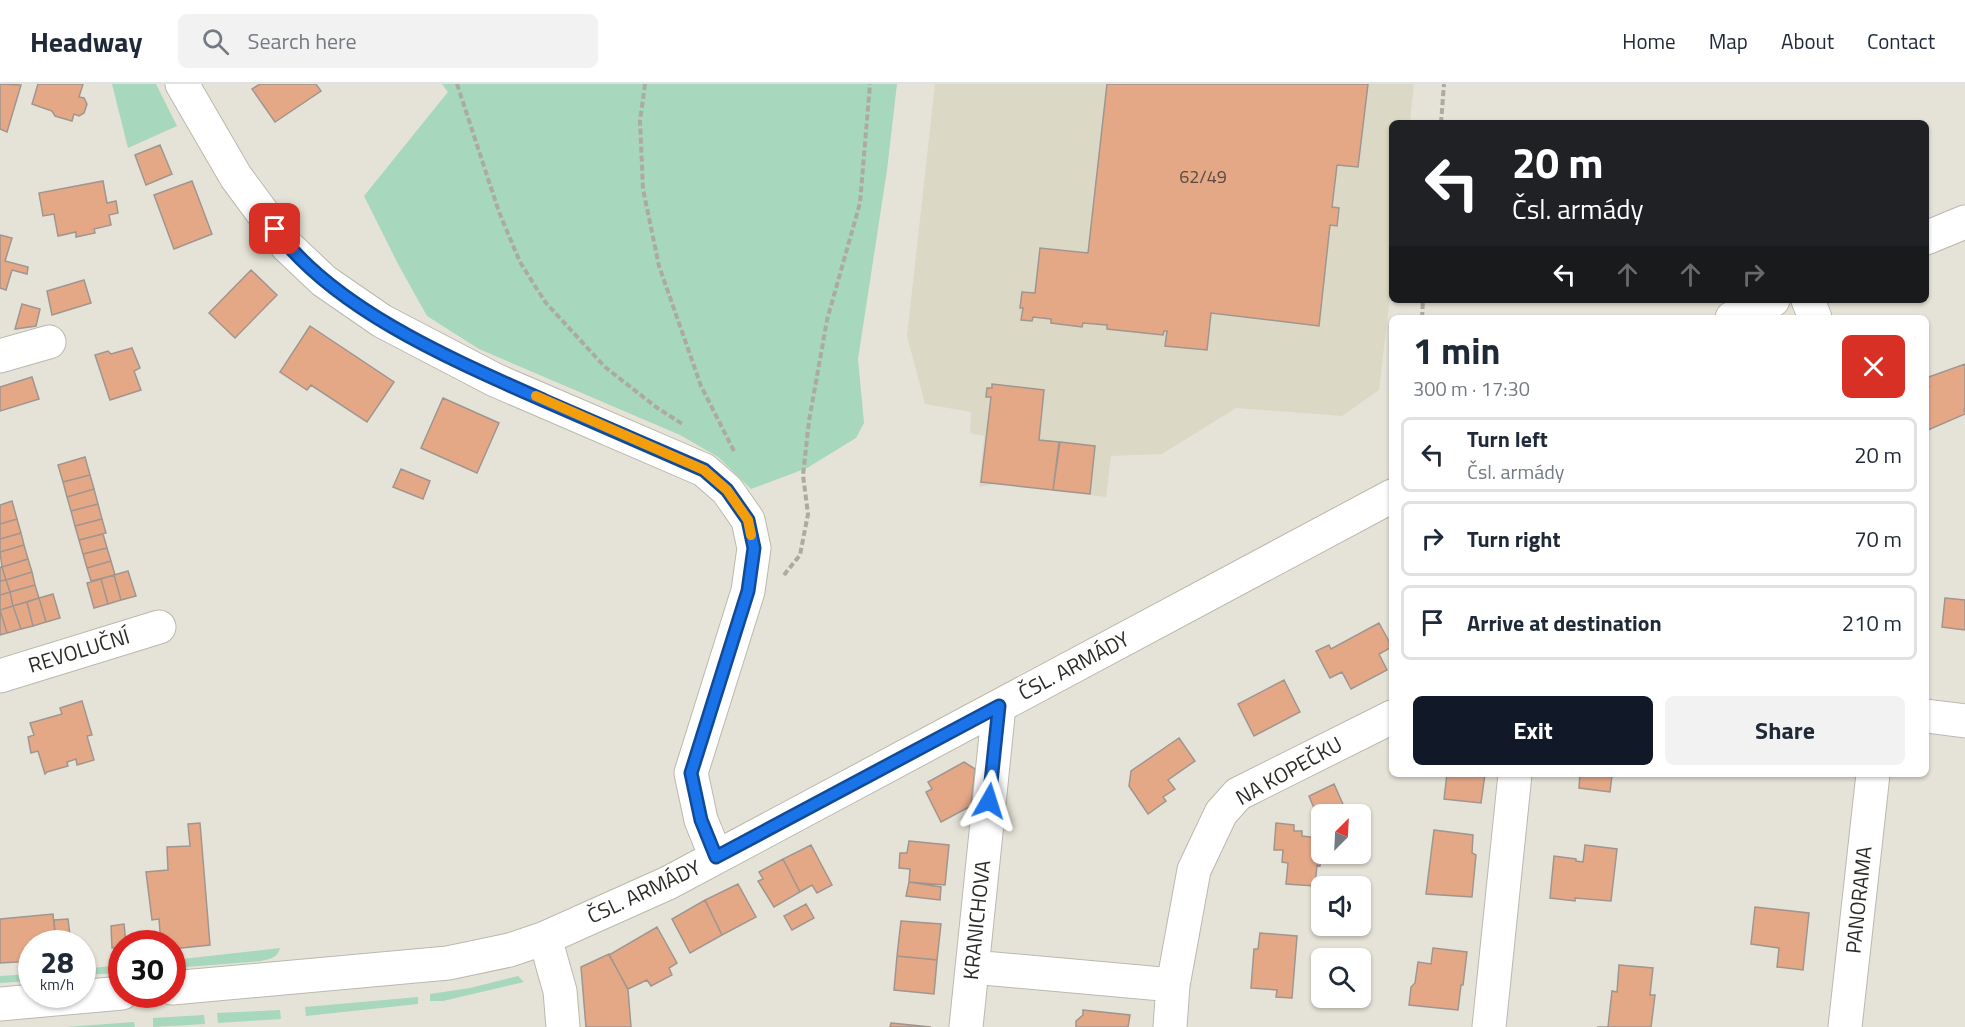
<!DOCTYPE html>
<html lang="en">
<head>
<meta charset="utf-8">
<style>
  body { margin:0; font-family:"Titillium Web",sans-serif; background:#f2f2f3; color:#1f2937; height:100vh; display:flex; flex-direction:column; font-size:22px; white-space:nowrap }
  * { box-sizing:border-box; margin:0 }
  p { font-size:20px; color:#747a83 }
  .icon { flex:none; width:33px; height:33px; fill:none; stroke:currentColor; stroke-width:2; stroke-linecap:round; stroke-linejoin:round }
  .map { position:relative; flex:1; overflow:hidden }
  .drawer { position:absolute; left:1389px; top:231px; width:540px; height:462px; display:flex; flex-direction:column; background:#fff; border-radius:9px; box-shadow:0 2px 4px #0004 }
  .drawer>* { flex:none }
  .top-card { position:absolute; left:1389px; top:36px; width:540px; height:183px; border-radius:9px; box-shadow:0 2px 4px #0004; background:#202124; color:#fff; overflow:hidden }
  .needle { width:39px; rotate:24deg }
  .buttons { position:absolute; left:1311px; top:720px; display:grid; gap:12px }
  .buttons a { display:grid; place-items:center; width:60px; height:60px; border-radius:9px; background:#fff; box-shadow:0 2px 4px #0004; font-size:30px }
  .speed { position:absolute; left:18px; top:846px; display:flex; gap:12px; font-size:30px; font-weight:700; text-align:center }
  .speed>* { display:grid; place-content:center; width:78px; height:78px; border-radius:50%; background:#fff; box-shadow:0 2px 4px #0004; line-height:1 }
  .speed small { font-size:15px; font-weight:400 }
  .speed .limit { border:9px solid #d22; background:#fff; color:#111 }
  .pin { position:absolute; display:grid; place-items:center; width:51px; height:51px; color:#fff; margin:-26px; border-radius:12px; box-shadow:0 3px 9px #0006 }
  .me { position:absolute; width:66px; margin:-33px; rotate:6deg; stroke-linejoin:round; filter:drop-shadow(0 0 4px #0008) }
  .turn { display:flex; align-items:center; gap:21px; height:126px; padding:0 24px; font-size:27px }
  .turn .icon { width:78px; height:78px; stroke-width:2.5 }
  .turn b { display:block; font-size:42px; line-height:51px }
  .lanes { display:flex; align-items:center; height:57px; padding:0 24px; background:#0003; justify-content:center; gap:30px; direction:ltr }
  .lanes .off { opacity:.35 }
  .round { display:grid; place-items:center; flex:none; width:63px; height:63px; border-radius:9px; background:#f2f2f3 }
  .summary { display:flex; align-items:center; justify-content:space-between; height:102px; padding:0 24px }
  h1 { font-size:36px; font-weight:700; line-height:45px }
  .action { display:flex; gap:12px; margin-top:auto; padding:12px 24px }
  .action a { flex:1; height:69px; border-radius:9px; background:#111827; color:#fff; font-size:24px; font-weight:700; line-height:69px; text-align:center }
  .action a+a { background:#f2f2f3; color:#1f2937 }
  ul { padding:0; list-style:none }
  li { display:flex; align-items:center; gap:18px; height:75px; margin:0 12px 9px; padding:0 12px; border:3px solid #e0e1e3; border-radius:9px }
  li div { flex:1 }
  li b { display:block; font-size:22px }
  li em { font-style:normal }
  header { display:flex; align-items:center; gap:36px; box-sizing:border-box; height:84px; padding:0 30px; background:#fff; border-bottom:2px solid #e0e1e3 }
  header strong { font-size:28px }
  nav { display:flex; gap:33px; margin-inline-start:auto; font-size:21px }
  .search { width:420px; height:54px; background:#f2f2f3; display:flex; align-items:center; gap:15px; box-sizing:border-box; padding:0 21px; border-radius:9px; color:#747a83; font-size:22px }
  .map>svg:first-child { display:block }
</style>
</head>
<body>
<header>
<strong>Headway</strong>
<div class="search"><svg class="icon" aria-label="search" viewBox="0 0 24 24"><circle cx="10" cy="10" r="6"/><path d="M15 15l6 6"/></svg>Search here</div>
<nav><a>Home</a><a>Map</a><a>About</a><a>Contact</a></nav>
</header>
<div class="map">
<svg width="1965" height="943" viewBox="0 0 1965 943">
  <rect width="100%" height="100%" fill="#e5e3d7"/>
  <path fill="#dbd8c6" d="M935 0H1414L1410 39H1392V195L1379 306 1342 332 1236 324 1162 370 1111 372 1106 413 994 400 979 403 984 352 970 349 971 328 925 320 907 252Z"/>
  <path fill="#a7d7bc" d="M112 0H156L177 42 128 64Z
    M442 0H897L887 86 858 275 864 339 856 354 807 384 751 405 718 373 680 351 479 265 427 232 398 180 364 112 448 8Z
    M280 864C278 874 269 875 261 877L173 884V876Z
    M121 881V889L83 891V885Z
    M31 890V897L0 899V892Z
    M518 892 524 898 443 917H430V910L470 904Z
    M418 913V920L306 932 305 923Z
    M280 926 281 935 218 939 217 929Z
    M204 931 205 940 153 943V934Z
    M134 938 135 943H66Z"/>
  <path fill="#e4a887" stroke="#a0958f" stroke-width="1.5" d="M0 0 21 1 7 48 0 45Z
    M38 0H83L79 13 84 14 87 20 84 29 79 32 74 30 72 37 55 32 52 27 32 20Z
    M260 0H316L321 7 275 38 252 5Z
    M1107 0H1368L1358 83 1337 81 1332 123 1339 124 1337 142 1330 141 1319 242 1211 229 1207 266 1165 262 1167 247H1164L1163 251 1107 245V241L1083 239 1082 243 1051 239V235L1033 233 1032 237 1021 236 1023 224H1020L1022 208 1035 209 1040 164 1088 169Z
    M160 61 172 90 146 101 135 71Z
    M103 97 107 119 116 117 118 129 109 131 111 141 94 145 95 149 76 153V148L58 152 54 130 43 132 39 109Z
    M192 97 212 150 174 165 154 111Z
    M0 151 12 154 5 177 28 183 27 190 12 186 6 206 0 204Z
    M251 186 277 211 235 254 209 229Z
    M84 196 91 219 52 231 47 207Z
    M22 220 40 225 36 242 15 245Z
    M310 242 394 298 367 338 311 301 307 306 280 288Z
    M132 264 140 284 134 287 141 306 110 316 95 271 108 267 111 270Z
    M1965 280V324L1964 325 1965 330 1928 346 1926 340V305L1929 303 1926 294Z
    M32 293 39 315 0 327V303Z
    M992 300 1044 306 1039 356 1059 358 1053 406 981 398 991 313H986L987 304H992Z
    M443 314 499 339 477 389 421 364Z
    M1060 358 1095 362 1090 410 1053 406Z
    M85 373 90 391 63 398 58 381Z
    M401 385 430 397 423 415 393 403Z
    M90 391 94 405 67 413 63 398Z
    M94 405 98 420 71 427 67 413Z
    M12 417 17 435 0 440V421Z
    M98 420 102 435 75 442 71 427Z
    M17 435 21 449 0 455V440Z
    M102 435 106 449 79 456 75 442Z
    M21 449 24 461 0 468V455Z
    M103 450 107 464 83 470 79 456Z
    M24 461 28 475 2 483 0 468Z
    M107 464 111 477 87 484 83 470Z
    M28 475 32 488 6 496 2 483Z
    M111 477 115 491 91 497 87 484Z
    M0 483H2L6 496 0 497Z
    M128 487 136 512 121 516 114 491Z
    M32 488 35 501 10 508 6 496Z
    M114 491 121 516 108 520 101 495Z
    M101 495 108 520 94 524 87 499Z
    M6 496 10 508 0 511V497Z
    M35 501 39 514 13 522 10 508Z
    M10 508 13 522 0 526V511Z
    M53 510 60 534 46 538 39 514Z
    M39 514 46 538 33 542 27 518Z
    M1945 514 1965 516V546L1942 543Z
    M27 518 33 542 21 545 13 522Z
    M13 522 21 545 7 549 0 526Z
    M0 526 7 549 0 551Z
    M1379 539 1392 563 1379 570 1387 586 1351 605 1342 588 1330 594 1316 567 1329 561 1331 565Z
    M1284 596 1300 628 1254 652 1238 620Z
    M82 617 92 651 87 652 94 676 77 681 76 675 67 678 68 682 47 688 45 690 38 667 31 669 28 653 34 651 30 639 62 630 60 624Z
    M1179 654 1195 677 1168 696 1175 705 1163 713 1166 717 1148 730 1129 702 1131 687Z
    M964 678 975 685 971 722 941 738 926 708 932 705 928 698Z
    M1447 690H1485L1481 719 1444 715Z
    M1580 690H1616L1612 691 1610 708 1579 704Z
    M1334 700 1347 729 1322 730 1321 741 1309 712Z
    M200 739 210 861 172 865V860H161L159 835 152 836 146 788 168 786 167 763 190 762 188 740Z
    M1276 739 1294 741V747H1302V752L1319 754 1318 768H1321L1320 782 1317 781 1315 802 1286 800 1288 779 1282 778 1283 766H1274Z
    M1434 746 1473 751 1472 769 1476 771 1472 813 1426 810Z
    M909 757 949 761 945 801 909 798 910 785 899 784 900 769H907Z
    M811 761 832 801 817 809 812 801 800 808 783 775Z
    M1585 761 1617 765 1611 817 1575 814V817L1550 814 1554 772 1576 775V777L1583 778Z
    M783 775 800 808 774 823 758 797 763 795 759 788Z
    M909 798 941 803 940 816 906 812Z
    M738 800 756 833 722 851 705 816Z
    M705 816 722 851 690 869 672 835Z
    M806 820 814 834 792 846 784 832Z
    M1755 823 1809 829 1803 886 1777 883 1779 864 1751 860Z
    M53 830 56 860H32V877L0 879V835Z
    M68 835 71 860H56L54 836Z
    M901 837 941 840 937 876 897 872Z
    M124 840 126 860H122V863L112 864 111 842Z
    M657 843 677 879 669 884 672 891 651 902 647 896 628 905 609 871Z
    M1260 849 1297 852 1292 914 1276 913 1277 906 1251 904 1254 865H1258Z
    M1433 864 1467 868 1463 901H1461L1458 926 1409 921 1411 903 1415 899 1418 878 1431 880Z
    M609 870 628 906 631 943H586L581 883Z
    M897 872 937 876 934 910 894 906Z
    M1619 881 1653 884 1650 911H1655L1651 943H1597H1608L1612 907 1617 908Z
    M1083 926 1130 931 1128 943H1076V937L1083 931Z
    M891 939 931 943H890Z"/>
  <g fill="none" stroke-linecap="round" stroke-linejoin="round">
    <defs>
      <path id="street" d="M182 0 236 93 287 162 324 197 382 237 495 296 704 386 727 406 748 436 754 464 748 507 691 689 701 736 716 773
        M1926 154 1965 138
        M1808 216 1815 234
        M1732 234 1773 216
        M0 272 49 258
        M0 592 159 543
        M1926 632 1965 637
        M545 854 560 907 563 943
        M972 883 1173 901
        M172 904 448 879 510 866 545 854 668 799 1392 412
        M0 920 122 909
        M966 943 999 622
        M1170 943 1173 901 1194 786 1221 729 1238 710 1392 633
        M1489 943 1515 690
        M1845 943 1873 690"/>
    </defs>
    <use href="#street" stroke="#bbb9ae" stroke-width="35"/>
    <path stroke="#acaaa1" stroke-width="4" stroke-dasharray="6 3" stroke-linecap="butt" d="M457 0 499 128 520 178 535 202 546 219 605 283 656 323 684 341
      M645 0 640 37 643 105 659 182 701 302 735 369
      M1441 39 1444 0
      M1422 234 1423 216
      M784 491 800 471 808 430 803 391 809 337 827 236 860 119 870 0"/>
    <use href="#street" stroke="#fff" stroke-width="33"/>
  </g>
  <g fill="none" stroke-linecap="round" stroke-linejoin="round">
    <defs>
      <path id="route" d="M275 145C334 226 455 277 545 317 598 340 651 363 704 386L727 406 748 436 754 464 748 507 691 689 701 736 716 773 999 622 989 717"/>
    </defs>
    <use href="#route" stroke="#114b97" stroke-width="15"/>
    <use href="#route" stroke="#1a73e8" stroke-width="10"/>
    <path stroke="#f59e0b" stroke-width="10" d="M536 312 704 386 727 406 748 436 751 451"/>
  </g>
  <g text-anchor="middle" stroke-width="4.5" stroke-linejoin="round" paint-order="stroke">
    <g font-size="18" fill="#5a4a3f">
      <text x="1203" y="99">62/49</text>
    </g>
    <g font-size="21" fill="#2c2b27" stroke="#fff">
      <text transform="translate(79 567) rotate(-17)" y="7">REVOLUČNÍ</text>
      <text transform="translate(1074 582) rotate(-28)" y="7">ČSL. ARMÁDY</text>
      <text transform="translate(1289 687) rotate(-29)" y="7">NA KOPEČKU</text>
      <text transform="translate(644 808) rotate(-25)" y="7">ČSL. ARMÁDY</text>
      <text transform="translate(1859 816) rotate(-84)" y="7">PANORAMA</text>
      <text transform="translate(977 836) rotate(-84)" y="7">KRANICHOVA</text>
    </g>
  </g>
</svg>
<div class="buttons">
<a><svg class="needle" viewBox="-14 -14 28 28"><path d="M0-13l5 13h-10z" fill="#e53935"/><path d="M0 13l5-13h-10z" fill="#747a83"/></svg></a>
<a><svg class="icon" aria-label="sound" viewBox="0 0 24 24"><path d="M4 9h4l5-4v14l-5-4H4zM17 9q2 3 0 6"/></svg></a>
<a><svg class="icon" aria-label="search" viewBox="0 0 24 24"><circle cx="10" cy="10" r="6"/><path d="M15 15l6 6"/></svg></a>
</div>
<div class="speed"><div>28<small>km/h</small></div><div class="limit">30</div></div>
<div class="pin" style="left:275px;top:145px;background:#d93025"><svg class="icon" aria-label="arrive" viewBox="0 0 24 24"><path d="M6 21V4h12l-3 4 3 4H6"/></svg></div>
<svg class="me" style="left:989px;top:717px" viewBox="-20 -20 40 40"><path d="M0-17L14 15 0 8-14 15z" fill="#1a73e8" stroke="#fff" stroke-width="4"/></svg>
<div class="top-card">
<div class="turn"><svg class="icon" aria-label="left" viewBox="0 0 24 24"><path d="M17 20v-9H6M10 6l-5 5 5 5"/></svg><div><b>20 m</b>Čsl. armády</div></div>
<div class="lanes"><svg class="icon" aria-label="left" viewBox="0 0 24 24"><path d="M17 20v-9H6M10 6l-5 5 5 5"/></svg><svg class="icon off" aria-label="ahead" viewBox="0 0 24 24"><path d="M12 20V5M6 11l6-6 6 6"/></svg><svg class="icon off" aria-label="ahead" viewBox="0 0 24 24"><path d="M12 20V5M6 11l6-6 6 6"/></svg><svg class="icon off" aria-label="right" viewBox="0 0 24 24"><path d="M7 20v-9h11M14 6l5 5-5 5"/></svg></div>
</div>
<section class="drawer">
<div class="summary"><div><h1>1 min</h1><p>300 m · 17:30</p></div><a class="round" style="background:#d93025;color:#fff"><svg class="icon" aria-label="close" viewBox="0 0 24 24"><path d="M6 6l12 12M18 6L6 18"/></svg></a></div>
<ul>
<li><svg class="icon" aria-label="left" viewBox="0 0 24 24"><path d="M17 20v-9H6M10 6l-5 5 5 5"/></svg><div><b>Turn left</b><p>Čsl. armády</p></div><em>20 m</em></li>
<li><svg class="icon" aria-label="right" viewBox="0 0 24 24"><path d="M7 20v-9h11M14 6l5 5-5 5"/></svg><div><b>Turn right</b></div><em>70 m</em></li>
<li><svg class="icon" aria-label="arrive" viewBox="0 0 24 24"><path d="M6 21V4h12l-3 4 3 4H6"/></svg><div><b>Arrive at destination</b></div><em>210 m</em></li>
</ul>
<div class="action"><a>Exit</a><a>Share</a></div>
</section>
</div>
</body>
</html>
